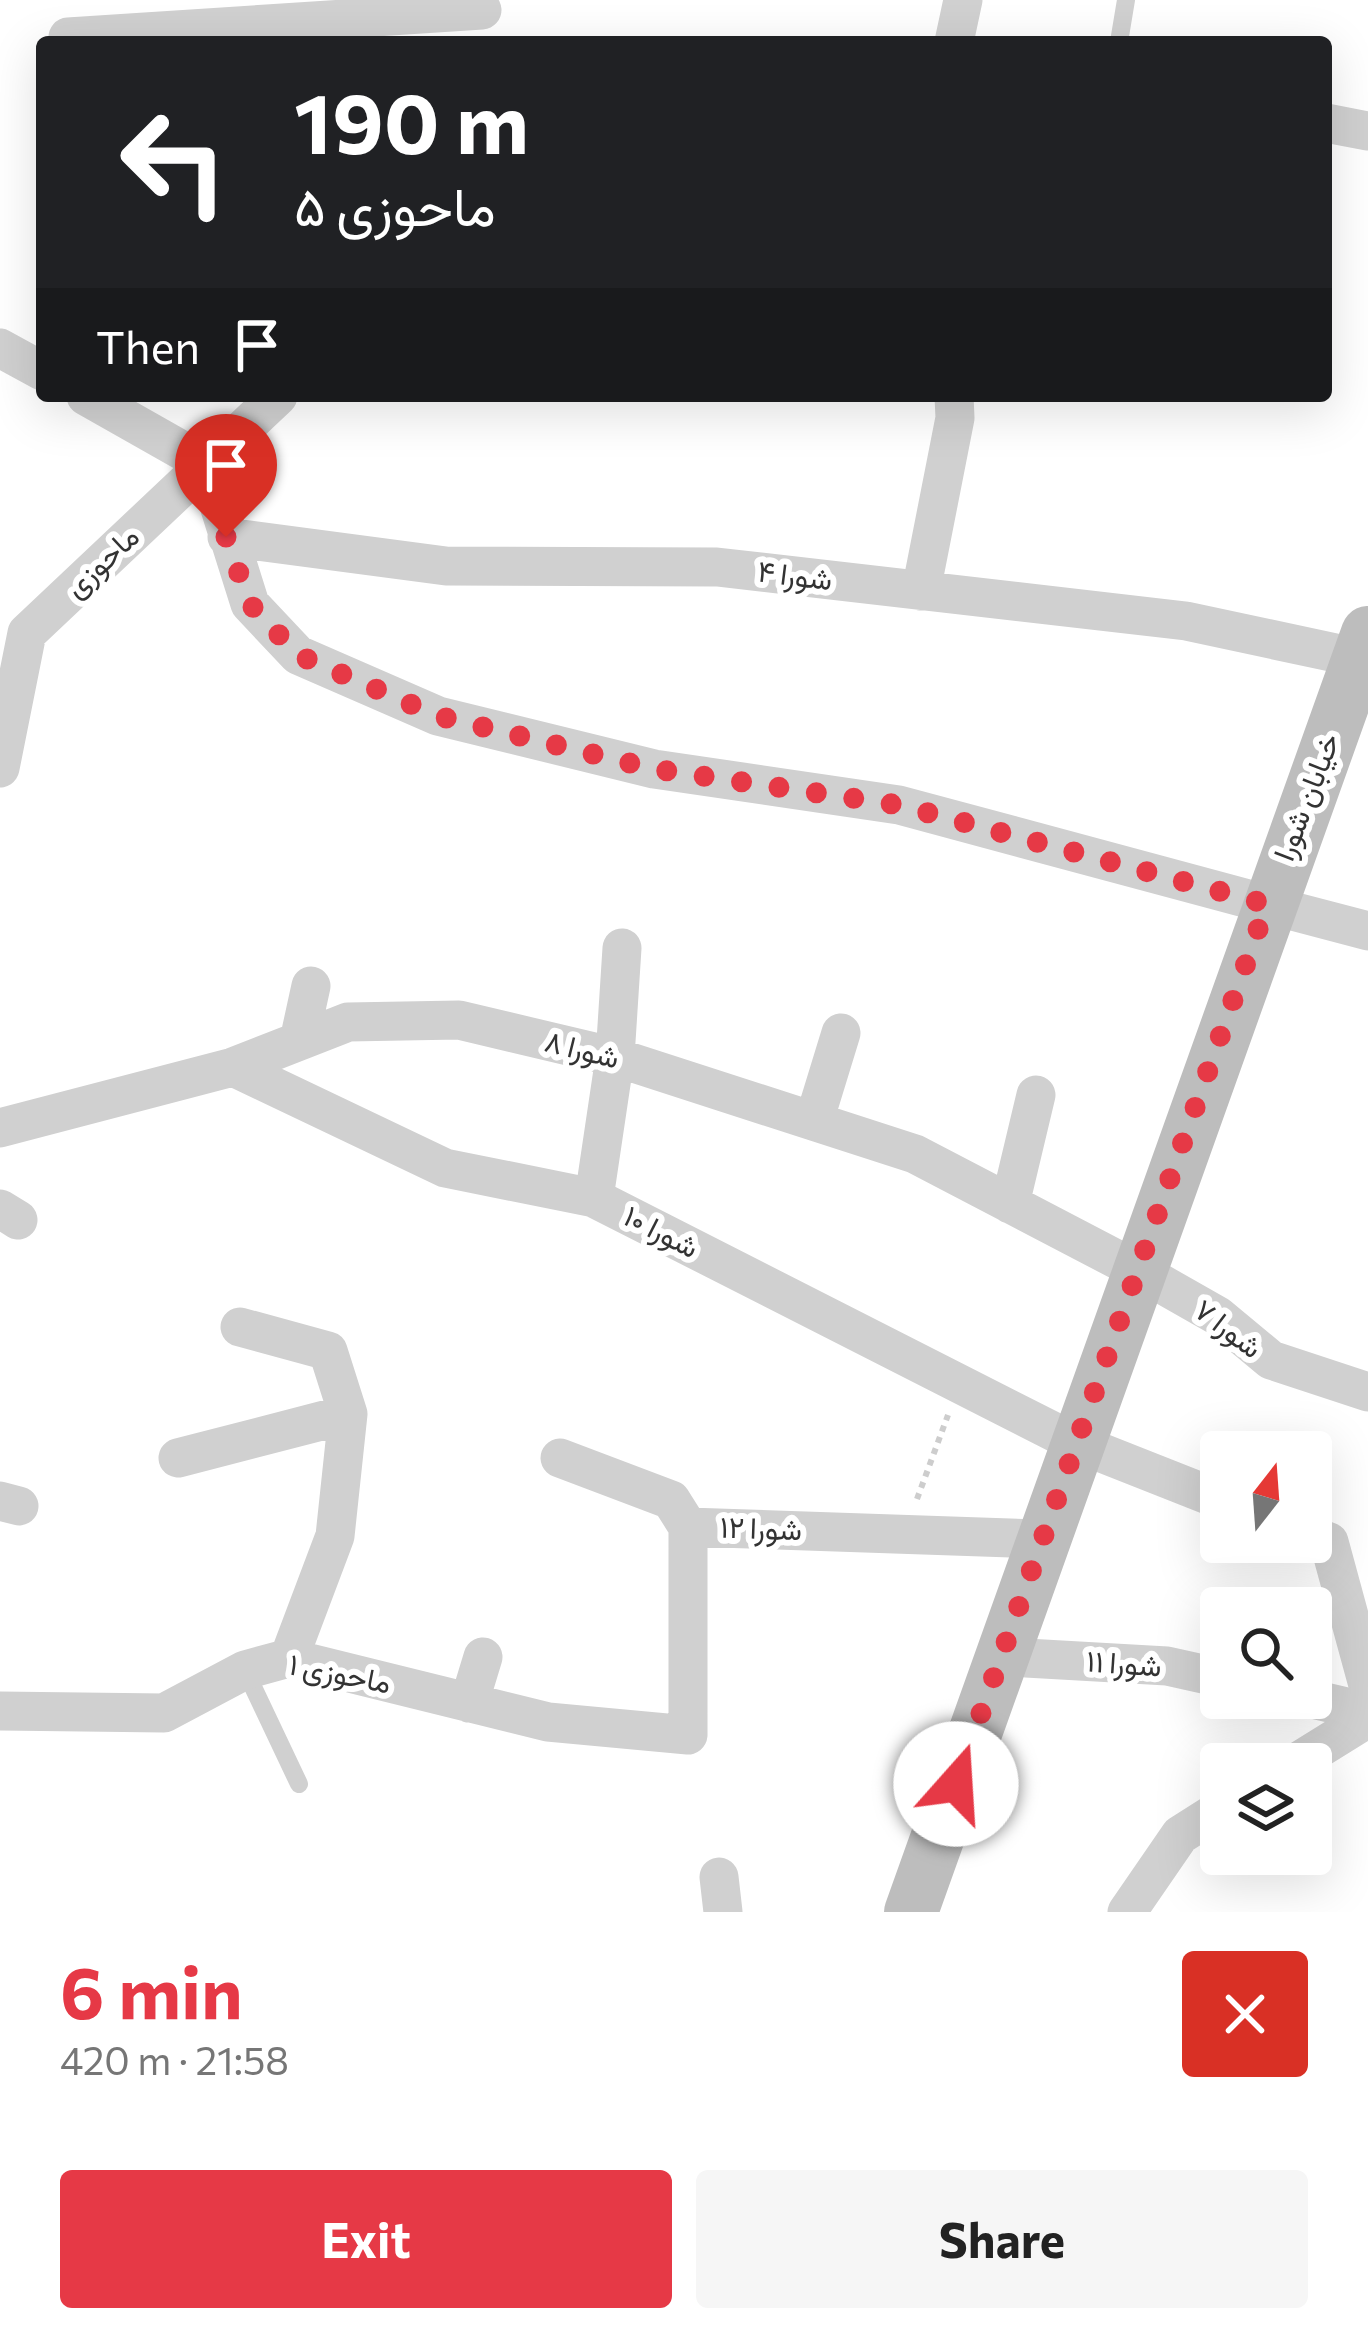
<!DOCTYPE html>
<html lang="en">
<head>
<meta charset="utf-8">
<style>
  body { margin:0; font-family:Commissioner,Vazirmatn,sans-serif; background:#f6f6f6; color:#222; height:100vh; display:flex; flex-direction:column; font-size:45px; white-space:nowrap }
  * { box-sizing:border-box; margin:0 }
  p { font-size:39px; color:#767676 }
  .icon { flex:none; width:66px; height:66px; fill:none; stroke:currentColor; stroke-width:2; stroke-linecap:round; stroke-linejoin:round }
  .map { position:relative; height:1912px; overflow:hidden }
  .details { display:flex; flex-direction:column; background:#fff; flex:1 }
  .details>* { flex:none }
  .banner { position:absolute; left:36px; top:36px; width:1296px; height:366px; border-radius:12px; box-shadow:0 12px 48px #0002; background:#202124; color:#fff; overflow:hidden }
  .needle { width:78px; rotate:17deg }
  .fabs { position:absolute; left:1200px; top:1431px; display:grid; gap:24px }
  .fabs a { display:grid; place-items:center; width:132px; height:132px; border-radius:12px; background:#fff; box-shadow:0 12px 48px #0002; font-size:60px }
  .pin { position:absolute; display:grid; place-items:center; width:102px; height:102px; color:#fff; margin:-123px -51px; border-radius:50% 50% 50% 0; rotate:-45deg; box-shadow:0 0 12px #0007 }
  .pin .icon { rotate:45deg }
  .me { position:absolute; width:132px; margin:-66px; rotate:19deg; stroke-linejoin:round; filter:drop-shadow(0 0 9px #0008) }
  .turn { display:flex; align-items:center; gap:42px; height:252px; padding:0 60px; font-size:54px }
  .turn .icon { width:156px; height:156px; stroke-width:2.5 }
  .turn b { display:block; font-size:84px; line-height:102px }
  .then { display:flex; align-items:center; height:114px; padding:0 60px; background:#0003; gap:24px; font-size:45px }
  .round { display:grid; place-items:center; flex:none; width:126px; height:126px; border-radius:12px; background:#f6f6f6 }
  .overview { display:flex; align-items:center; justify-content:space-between; height:204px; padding:0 60px }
  h1 { font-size:72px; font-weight:700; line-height:90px; color:#e63946 }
  .cta { display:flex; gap:24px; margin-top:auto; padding:24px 60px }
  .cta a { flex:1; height:138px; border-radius:12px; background:#e63946; color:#fff; font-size:48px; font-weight:700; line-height:138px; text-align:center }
  .cta a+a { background:#f6f6f6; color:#222 }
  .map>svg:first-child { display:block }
</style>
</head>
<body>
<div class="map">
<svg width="1368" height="1912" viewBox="0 0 1368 1912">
  <rect width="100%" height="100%" fill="#fff"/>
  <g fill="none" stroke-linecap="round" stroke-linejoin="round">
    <path stroke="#cdcdcd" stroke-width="6" stroke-dasharray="6 6" stroke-linecap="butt" d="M917 1499 948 1415"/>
    <path stroke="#d0d0d0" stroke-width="18" d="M1119 42 1126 0
      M245 1670 299 1784"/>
    <path stroke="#d0d0d0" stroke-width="39" d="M68 37 482 10
      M954 42 963 0
      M1326 123 1368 131
      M0 348 42 371
      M86 396 206 464 250 604 298 655 438 716 654 769 899 805 1267 904
      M227 537 446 566 717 567 1186 621 1359 658
      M921 591 955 418 954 396
      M0 768 27 633 278 396
      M1296 912 1368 931
      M299 1041 311 986
      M233 1067 445 1168 594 1198 1074 1442
      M814 1121 841 1033
      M0 1128 233 1067 348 1022 459 1020 615 1057 915 1154 1139 1271
      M594 1198 615 1057 622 948
      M1010 1204 1036 1095
      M0 1209 18 1220
      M1160 1283 1218 1316 1271 1360 1368 1392
      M240 1327 328 1351 348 1414 335 1536 289 1658
      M1102 1453 1221 1500
      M178 1458 348 1414
      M560 1458 671 1500 688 1527
      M0 1501 19 1506
      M1311 1535 1329 1542 1368 1685
      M1026 1658 1167 1666 1221 1678
      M1308 1698 1368 1712
      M469 1703 483 1657
      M0 1711 164 1713 245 1670 289 1658 548 1722 688 1735V1527L1041 1539
      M1294 1764 1368 1718
      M719 1877 723 1912
      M1127 1912 1180 1835 1221 1809"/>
    <path stroke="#bdbdbd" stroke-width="54" d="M911 1912C1060 1484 1213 1058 1368 633"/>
  </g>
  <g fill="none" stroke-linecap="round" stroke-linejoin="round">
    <path stroke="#e63946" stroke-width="21" stroke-dasharray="0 37.8" d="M226 537 250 604 298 655 438 716 654 769 899 805 1267 904 956 1784"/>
  </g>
  <g text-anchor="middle" stroke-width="12" stroke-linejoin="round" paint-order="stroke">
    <g font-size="30" fill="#333" stroke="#fff">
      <text transform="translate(102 562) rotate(-43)" y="10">ماحوزی</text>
      <text transform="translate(795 576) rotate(7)" y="10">شورا ۴</text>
      <text transform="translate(1307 797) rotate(-69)" y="10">خیابان شورا</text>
      <text transform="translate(582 1050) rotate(14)" y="10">شورا ۸</text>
      <text transform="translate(661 1232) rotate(27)" y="10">شورا ۱۰</text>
      <text transform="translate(1228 1329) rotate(37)" y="10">شورا ۷</text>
      <text transform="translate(761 1529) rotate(2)" y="10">شورا ۱۲</text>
      <text transform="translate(1124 1664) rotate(4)" y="10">شورا ۱۱</text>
      <text transform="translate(340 1674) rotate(11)" y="10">ماحوزی ۱</text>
    </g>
  </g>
</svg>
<div class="fabs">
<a><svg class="needle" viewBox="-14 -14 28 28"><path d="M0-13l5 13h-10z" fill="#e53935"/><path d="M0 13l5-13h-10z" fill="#767676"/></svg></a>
<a><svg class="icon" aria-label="search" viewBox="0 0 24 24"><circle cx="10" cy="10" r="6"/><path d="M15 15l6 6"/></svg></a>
<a><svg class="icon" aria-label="layers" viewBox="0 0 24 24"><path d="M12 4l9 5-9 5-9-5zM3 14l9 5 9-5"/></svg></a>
</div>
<div class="pin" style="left:226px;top:537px;background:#d93025"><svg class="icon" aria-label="arrive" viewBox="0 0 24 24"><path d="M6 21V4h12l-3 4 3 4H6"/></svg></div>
<svg class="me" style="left:956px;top:1784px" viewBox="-20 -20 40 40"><circle r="19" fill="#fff"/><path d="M0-13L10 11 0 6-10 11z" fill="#e63946"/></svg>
<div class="banner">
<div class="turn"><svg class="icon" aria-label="left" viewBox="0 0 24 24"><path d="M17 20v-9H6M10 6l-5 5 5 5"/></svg><div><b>190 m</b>ماحوزی ۵</div></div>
<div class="then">Then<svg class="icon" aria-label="arrive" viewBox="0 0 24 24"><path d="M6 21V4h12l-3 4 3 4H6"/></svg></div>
</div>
</div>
<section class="details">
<div class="overview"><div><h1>6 min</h1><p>420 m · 21:58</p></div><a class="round" style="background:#d93025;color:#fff"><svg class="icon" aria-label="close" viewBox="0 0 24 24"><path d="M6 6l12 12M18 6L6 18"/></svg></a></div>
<div class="cta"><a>Exit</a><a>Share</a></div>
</section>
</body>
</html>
